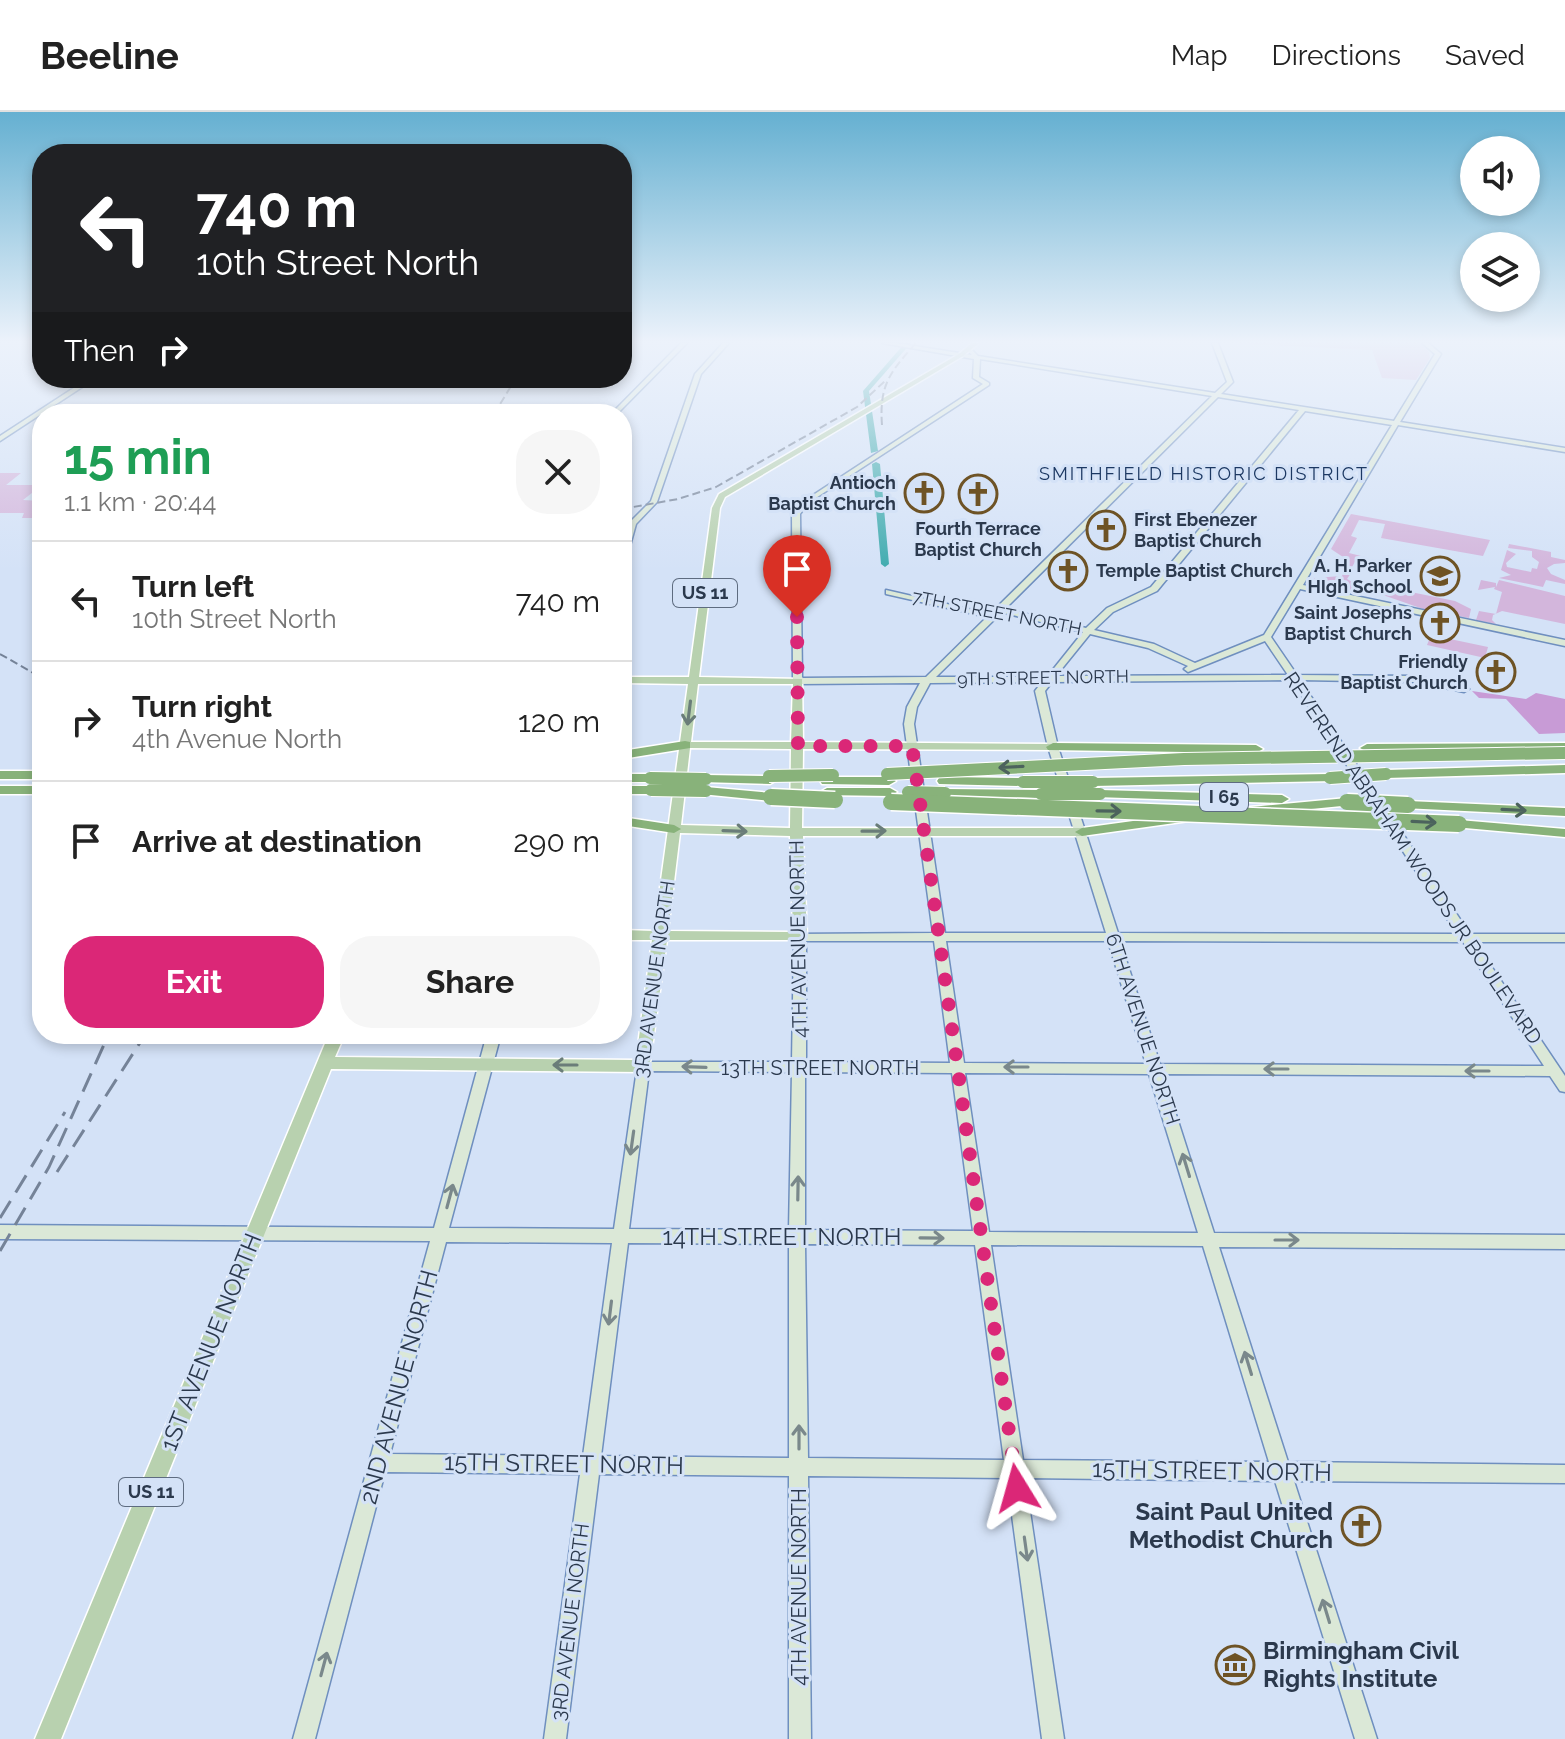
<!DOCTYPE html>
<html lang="en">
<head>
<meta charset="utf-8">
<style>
  body { margin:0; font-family:Raleway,sans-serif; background:#f6f6f6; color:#222; height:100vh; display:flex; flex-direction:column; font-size:30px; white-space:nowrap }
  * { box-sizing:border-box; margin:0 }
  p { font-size:26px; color:#767676 }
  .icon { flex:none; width:44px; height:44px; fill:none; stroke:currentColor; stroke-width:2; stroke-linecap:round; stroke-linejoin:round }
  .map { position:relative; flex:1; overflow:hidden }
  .panel { position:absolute; left:32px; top:292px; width:600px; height:640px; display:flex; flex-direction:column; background:#fff; border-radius:32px; box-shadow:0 4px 12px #0003 }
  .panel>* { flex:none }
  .hud { position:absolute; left:32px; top:32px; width:600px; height:244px; border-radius:32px; box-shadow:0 4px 12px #0003; background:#202124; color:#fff; overflow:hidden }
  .fabs { position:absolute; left:1460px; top:24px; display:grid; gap:16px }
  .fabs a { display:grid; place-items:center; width:80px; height:80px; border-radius:50%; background:#fff; box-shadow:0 4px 12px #0003; font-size:40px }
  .pin { position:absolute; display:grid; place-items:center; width:68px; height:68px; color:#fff; margin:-82px -34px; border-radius:50% 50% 50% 0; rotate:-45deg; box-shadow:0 0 8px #0007 }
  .pin .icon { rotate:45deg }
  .me { position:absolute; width:88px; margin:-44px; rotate:352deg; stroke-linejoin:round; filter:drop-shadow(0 0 6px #0008) }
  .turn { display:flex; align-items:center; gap:28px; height:168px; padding:0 32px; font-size:36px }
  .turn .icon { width:104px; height:104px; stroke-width:2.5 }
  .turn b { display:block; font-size:56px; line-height:68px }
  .then { display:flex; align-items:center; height:76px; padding:0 32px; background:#0003; gap:16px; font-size:30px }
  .round { display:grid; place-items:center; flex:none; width:84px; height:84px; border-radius:32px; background:#f6f6f6 }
  .summary { display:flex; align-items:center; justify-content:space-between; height:136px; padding:0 32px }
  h1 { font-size:48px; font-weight:700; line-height:60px; color:#1e9e55 }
  .button { display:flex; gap:16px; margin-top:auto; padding:16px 32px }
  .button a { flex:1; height:92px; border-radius:32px; background:#db2777; color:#fff; font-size:32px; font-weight:700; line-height:92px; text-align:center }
  .button a+a { background:#f6f6f6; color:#222 }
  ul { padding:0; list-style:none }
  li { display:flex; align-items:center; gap:24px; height:120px; padding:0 32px; border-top:2px solid #e0e0e0 }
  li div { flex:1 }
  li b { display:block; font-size:30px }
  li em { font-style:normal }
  header { display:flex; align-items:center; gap:48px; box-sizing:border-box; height:112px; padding:0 40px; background:#fff; border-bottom:2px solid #e0e0e0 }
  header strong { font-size:38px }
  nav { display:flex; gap:44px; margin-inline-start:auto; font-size:28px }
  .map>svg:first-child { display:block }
</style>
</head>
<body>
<header>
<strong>Beeline</strong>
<nav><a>Map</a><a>Directions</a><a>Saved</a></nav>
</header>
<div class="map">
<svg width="1565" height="1627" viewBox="0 0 1565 1627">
  <rect width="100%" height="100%" fill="#d4e2f7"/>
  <path fill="#d3b6dc" d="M1230 231H1420L1429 240 1430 246 1416 268 1382 266 1372 238Z
    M0 361H21L6 373H42L23 388 42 389V406H22L24 401H0Z
    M1351 402 1490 428 1483 444 1381 426 1385 412 1359 408 1351 424 1357 426 1349 441 1365 445 1356 448 1352 455 1347 453 1349 449 1331 437Z
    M1509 432 1551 440V445L1565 448V451L1554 452 1547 456 1551 462 1565 468V472L1546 468 1543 475 1499 466 1511 463 1501 458 1507 438 1516 442 1506 451 1507 455 1531 460 1532 456 1537 457 1539 450 1532 445V439L1508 436Z
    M1344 459 1351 461 1347 467 1356 472 1382 474 1379 482 1310 473 1314 466 1342 464Z
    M1481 468 1496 471V475L1499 468 1565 484V512L1502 499 1493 503 1492 508 1496 512 1476 508 1479 499 1496 502 1502 480 1494 477 1495 475 1478 478Z
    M1386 475 1455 489 1471 497 1469 506 1426 498 1383 483Z
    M1431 523 1488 535 1485 546 1427 533Z"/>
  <path fill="#c89bd6" d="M1472 579 1526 587 1536 581 1565 587V621L1539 622 1506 587 1479 586Z"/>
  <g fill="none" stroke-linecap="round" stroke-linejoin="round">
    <path fill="#40abaf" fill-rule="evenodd" d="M905 231H911L869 279 878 339 871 341 863 279Z
      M876 350 880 352 889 452 885 455 881 452 872 352Z"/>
    <defs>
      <path id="secondary" d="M681 231H687L617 302H611Z
        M723 231H729L701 262 657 390 636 412 626 448 622 450V435L629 411 651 389 695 262Z
        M882 231H895L972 243 966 237 969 235 978 244 1215 281 1227 270 1212 231H1218L1233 270 1221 282 1394 309 1435 242 1422 231H1428L1441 242 1400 310 1565 336V340L1398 313 1303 473 1565 528V534L1300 477 1271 525 1297 563 1415 564 1464 574 1469 577 1464 580 1415 570 1300 568 1470 822H1565V830H1475L1565 964V980L1560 979 1550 964 1163 962 1214 1121 1565 1123V1137L1219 1135 1288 1350 1565 1353V1371L1294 1369 1377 1627H1355L1275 1369 1025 1366 1064 1627H1042L1007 1366 808 1364 811 1627H789V1364L599 1362 566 1627H544L580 1362 385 1360 315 1627H293L430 1129 0 1127V1113L434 1116 487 922H501L449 1116 614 1117 638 950H792L794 825 796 822 933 821 904 612 907 595 920 571 798 572 793 569 792 402 804 389 983 272 973 266 974 247ZM980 247 1212 284 993 499 986 501 886 478V482L987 505 926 565 802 566 800 402 808 391 989 273V271L979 265ZM1218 285 1299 298 1151 475 1107 496 1086 516 1005 497ZM1305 299 1392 313 1264 523 1195 551 1154 532 1094 518 1113 500 1157 479ZM1004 501 1083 520 1047 565H936L999 503ZM1090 522 1148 536 1188 554 1184 557 1188 560 1265 529 1288 563 1056 564ZM1291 568 1457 822 1118 821 1058 635 1045 579 1052 570ZM1042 570 1035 579 1048 635 1106 821H945L914 612 917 595 930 571ZM806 829H934L950 951 806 950ZM946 829H1108L1146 952 964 951ZM1120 829 1463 830 1544 954 1160 952ZM649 959 792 960 789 1118 629 1117ZM805 960 952 961 973 1119 805 1118ZM965 961 1149 962 1198 1121 989 1120ZM446 1130 612 1131 583 1344 390 1342ZM628 1131 789 1132V1346L601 1344ZM805 1132 975 1133 1004 1348 808 1346ZM991 1133 1203 1134 1269 1350 1023 1348Z
        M89 266H96L0 329V324Z"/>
      <path id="primary" d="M972 231H979L963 244 725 385 720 396 699 565 802 567 803 630 1053 632 1059 635 1053 638 803 637 802 716H1082L1088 720 1082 724H803L807 825 805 828H667L649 958 643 960 331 957 61 1627H35L329 922H345L335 945 636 948 652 828H622V818L654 819 688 572 622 571V565H689L712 396 719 382 959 242ZM698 572H793L791 630H691ZM690 636 791 637 790 716 681 713ZM680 721 790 724 793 820 668 819Z"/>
      <path id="highway" d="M685 629 690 630V636L622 647V639Z
        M1053 631 1256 633 1263 637 1256 641 1048 638 1046 635Z
        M1565 631V639L1367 640 1360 636 1367 632Z
        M1565 653V661L1386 666 1379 662 1386 658Z
        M0 659H42V667H0Z
        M622 662H650L657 666 650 670H622Z
        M1330 662 1337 666 1335 669 1093 674 1086 670 1093 666Z
        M706 663 770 664 777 668 770 672 701 670 699 667 701 664Z
        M827 665H889L896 669 889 673 822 672 820 669 822 666Z
        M944 665 1023 666 1030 670 1023 674 939 672 937 669 939 666Z
        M0 674H42V682H0Z
        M622 674H651L658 678 651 682H622Z
        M706 675 771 681 778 685 771 689 701 682 699 679Z
        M827 676H890L897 680 890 684 822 683 820 680Z
        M945 677 1041 678 1048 682 1041 686 940 684 938 681 940 678Z
        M1100 678 1282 683 1289 687 1282 691 1095 685 1093 682Z
        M1347 686 1352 687 1354 690 1352 693 1250 703 1243 699 1250 695Z
        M1408 689 1565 696V704L1403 696 1401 693Z
        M1184 702 1189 703 1191 706 1189 709 1082 724 1075 720 1082 716Z
        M622 705 674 713 681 717 674 721 622 713Z
        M1459 708 1565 717V725L1454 715 1452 712 1454 709Z"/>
    </defs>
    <use href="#secondary" stroke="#6f8fbf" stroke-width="3"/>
    <use href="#primary" stroke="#fff" stroke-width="3"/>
    <use href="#highway" stroke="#fff" stroke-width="3"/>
    <use href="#secondary" fill="#dbe8d7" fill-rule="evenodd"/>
    <use href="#primary" fill="#b8d1af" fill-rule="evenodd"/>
    <use href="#highway" fill="#88b27a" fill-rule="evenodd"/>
    <path stroke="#758398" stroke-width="2" stroke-dasharray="8 4" stroke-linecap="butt" d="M494 302 516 266
      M882 313C879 273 890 260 916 231
      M622 397 678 387 716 375 857 295 886 268
      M0 542 42 566
      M106 928 109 922
      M141 928 145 922"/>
    <path stroke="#758398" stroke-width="3" stroke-dasharray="20 10" stroke-linecap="butt" d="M57 1060 143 926
      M0 1106 65 1000
      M0 1139 49 1055 107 926"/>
    <defs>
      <path id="highway-bridge-far1" d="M887 662 1184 647 1565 641
        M769 664 833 663
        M650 666 706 667
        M1330 666 1386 662
        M1023 670H1093
        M651 678 706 679
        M908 680 945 681
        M1041 682H1100
        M771 685 797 686"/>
      <path id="highway-bridge" d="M771 685 835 688
        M891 690 1459 712
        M1347 690 1408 693"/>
    </defs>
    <use href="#highway-bridge-far1" stroke="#fff" stroke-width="14" stroke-linecap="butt"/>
    <use href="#highway-bridge" stroke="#fff" stroke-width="19" stroke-linecap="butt"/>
    <use href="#highway-bridge-far1" stroke="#88b27a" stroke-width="12"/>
    <use href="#highway-bridge" stroke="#88b27a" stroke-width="16"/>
  </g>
  <defs><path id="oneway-shaft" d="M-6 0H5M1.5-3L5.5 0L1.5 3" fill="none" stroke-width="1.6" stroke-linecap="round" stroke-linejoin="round" transform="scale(2)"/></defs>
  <g stroke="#6a7d79">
    <use href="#oneway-shaft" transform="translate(689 601) rotate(97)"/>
    <use href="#oneway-shaft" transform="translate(735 719) rotate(2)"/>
    <use href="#oneway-shaft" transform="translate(874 719) rotate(-1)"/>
    <use href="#oneway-shaft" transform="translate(565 953) rotate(-180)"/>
  </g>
  <g stroke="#4c635d">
    <use href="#oneway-shaft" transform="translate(1011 655) rotate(177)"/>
    <use href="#oneway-shaft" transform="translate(1514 698) rotate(3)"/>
    <use href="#oneway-shaft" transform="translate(1109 699) rotate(1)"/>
    <use href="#oneway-shaft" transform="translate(1424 710) rotate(3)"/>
  </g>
  <g stroke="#7a888b">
    <use href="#oneway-shaft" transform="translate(694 955) rotate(-178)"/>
    <use href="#oneway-shaft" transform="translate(1016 955) rotate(-180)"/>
    <use href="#oneway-shaft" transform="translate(1276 957) rotate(-180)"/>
    <use href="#oneway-shaft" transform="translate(1477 959) rotate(-180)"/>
    <use href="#oneway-shaft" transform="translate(632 1031) rotate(98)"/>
    <use href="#oneway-shaft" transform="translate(1186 1053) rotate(-107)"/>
    <use href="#oneway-shaft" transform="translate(798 1076) rotate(-89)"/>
    <use href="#oneway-shaft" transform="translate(450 1084) rotate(-75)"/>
    <use href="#oneway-shaft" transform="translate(932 1126) rotate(1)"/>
    <use href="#oneway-shaft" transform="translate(1287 1128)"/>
    <use href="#oneway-shaft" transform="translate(610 1201) rotate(97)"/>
    <use href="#oneway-shaft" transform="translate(1248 1251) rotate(-107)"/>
    <use href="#oneway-shaft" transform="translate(799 1325) rotate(-90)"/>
    <use href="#oneway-shaft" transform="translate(1026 1437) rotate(82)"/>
    <use href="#oneway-shaft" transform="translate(1326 1499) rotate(-107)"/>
    <use href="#oneway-shaft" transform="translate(324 1552) rotate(-75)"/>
  </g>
  <linearGradient id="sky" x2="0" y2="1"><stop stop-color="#65b0d1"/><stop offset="0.5" stop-color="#ecf2fb"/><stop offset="1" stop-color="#ecf2fb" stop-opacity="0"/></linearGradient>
  <rect width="1565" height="459" fill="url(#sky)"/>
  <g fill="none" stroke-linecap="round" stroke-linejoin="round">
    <path stroke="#db2777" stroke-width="14" stroke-dasharray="0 25.2" d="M797 505 798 634H912L1017 1376"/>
  </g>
  <defs>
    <symbol id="church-ring" viewBox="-11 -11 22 22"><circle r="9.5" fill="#d4e2f7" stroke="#6e5325" stroke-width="1.5"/><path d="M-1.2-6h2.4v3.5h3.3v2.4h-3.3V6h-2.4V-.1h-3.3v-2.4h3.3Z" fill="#6e5325"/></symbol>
    <symbol id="school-ring" viewBox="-11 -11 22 22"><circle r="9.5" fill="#d4e2f7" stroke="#6e5325" stroke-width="1.5"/><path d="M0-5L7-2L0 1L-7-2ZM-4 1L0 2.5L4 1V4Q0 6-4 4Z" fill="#6e5325"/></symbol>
    <symbol id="museum-ring" viewBox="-11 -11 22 22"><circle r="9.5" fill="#d4e2f7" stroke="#6e5325" stroke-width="1.5"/><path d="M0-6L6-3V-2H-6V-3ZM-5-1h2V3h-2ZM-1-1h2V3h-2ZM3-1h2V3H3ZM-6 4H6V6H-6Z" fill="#6e5325"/></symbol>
  </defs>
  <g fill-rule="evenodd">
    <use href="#church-ring" x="902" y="359" width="44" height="44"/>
    <use href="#church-ring" x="956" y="360" width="44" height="44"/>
    <use href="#church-ring" x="1084" y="396" width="44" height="44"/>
    <use href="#church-ring" x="1046" y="437" width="44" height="44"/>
    <use href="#school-ring" x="1418" y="442" width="44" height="44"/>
    <use href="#church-ring" x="1418" y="489" width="44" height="44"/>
    <use href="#church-ring" x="1474" y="538" width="44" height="44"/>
    <use href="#church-ring" x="1339" y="1392" width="44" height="44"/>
    <use href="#museum-ring" x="1213" y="1531" width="44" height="44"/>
  </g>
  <g text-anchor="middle" stroke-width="6" stroke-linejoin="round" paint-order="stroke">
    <g font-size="18" letter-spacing="2" fill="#1c3862" stroke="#d4e2f7">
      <text x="1204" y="368">SMITHFIELD HISTORIC DISTRICT</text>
    </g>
    <g font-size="18" font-weight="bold" fill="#2b394d" stroke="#d4e2f7" text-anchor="end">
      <text x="896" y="377">Antioch<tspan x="896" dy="21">Baptist Church</tspan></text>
      <text x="1134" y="414" text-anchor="start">First Ebenezer<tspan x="1134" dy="21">Baptist Church</tspan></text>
      <text x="978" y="423" text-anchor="middle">Fourth Terrace<tspan x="978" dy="21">Baptist Church</tspan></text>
      <text x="1412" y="460">A. H. Parker<tspan x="1412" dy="21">HIgh School</tspan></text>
      <text x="1096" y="465" text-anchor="start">Temple Baptist Church</text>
      <text x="1412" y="507">Saint Josephs<tspan x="1412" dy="21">Baptist Church</tspan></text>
      <text x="1468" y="556">Friendly<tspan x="1468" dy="21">Baptist Church</tspan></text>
    </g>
    <g fill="#d4e2f7" stroke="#5e6c80" stroke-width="2">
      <rect x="673" y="467" width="64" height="28" rx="6"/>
      <rect x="1200" y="671" width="48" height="28" rx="6"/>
      <rect x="119" y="1366" width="64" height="28" rx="6"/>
    </g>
    <g font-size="18" font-weight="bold" fill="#2b394d">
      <text x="705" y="487">US 11</text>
      <text x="1224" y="691">I 65</text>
      <text x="151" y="1386">US 11</text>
    </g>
    <g font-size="18" fill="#2b394d" stroke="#d4e2f7">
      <text transform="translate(997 501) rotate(11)" y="6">7TH STREET NORTH</text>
      <text transform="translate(1043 566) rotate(-1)" y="6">9TH STREET NORTH</text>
    </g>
    <g font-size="20" fill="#2b394d" stroke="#d4e2f7">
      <text transform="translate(1413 746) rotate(56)" y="7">REVEREND ABRAHAM WOODS JR BOULEVARD</text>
      <text transform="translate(798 827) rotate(-91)" y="7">4TH AVENUE NORTH</text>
      <text transform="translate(654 867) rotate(-82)" y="7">3RD AVENUE NORTH</text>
      <text transform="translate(1143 917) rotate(72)" y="7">6TH AVENUE NORTH</text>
      <text x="820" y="963">13TH STREET NORTH</text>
      <text transform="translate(799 1475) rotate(-90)" y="7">4TH AVENUE NORTH</text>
      <text transform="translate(570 1510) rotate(-83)" y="7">3RD AVENUE NORTH</text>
    </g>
    <g font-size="24" fill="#2b394d" stroke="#d4e2f7">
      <text x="782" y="1133">14TH STREET NORTH</text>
      <text transform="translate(211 1230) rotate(-68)" y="8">1ST AVENUE NORTH</text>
      <text transform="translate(399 1275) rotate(-75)" y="8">2ND AVENUE NORTH</text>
      <text transform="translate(564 1352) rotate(1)" y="8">15TH STREET NORTH</text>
      <text transform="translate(1212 1359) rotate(1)" y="8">15TH STREET NORTH</text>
    </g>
    <g font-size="24" font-weight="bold" fill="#2b394d" stroke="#d4e2f7" text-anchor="end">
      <text x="1333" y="1408">Saint Paul United<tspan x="1333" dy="28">Methodist Church</tspan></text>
      <text x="1263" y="1547" text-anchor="start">Birmingham Civil<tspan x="1263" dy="28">Rights Institute</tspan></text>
    </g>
  </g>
</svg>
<div class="fabs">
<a><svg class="icon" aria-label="sound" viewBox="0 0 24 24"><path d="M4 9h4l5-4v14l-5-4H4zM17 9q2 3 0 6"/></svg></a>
<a><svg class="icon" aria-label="layers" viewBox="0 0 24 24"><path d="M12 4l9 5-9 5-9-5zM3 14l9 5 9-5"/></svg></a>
</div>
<div class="pin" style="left:797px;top:505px;background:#d93025"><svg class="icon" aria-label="arrive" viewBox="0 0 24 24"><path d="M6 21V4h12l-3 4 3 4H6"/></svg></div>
<svg class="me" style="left:1017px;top:1376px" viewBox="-20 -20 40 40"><path d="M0-17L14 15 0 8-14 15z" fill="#db2777" stroke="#fff" stroke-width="4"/></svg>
<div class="hud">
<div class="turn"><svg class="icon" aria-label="left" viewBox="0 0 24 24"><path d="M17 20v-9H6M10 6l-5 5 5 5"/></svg><div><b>740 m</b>10th Street North</div></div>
<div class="then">Then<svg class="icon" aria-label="right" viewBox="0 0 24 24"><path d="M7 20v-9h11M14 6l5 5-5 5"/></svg></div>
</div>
<section class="panel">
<div class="summary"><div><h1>15 min</h1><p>1.1 km · 20:44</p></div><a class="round"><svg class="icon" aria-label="close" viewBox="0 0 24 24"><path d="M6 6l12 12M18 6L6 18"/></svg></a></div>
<ul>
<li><svg class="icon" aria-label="left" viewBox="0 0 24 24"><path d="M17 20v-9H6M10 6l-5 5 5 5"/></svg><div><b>Turn left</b><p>10th Street North</p></div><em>740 m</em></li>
<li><svg class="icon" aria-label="right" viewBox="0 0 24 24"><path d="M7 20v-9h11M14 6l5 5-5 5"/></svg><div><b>Turn right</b><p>4th Avenue North</p></div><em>120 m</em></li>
<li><svg class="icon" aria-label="arrive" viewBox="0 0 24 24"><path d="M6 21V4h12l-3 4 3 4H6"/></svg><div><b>Arrive at destination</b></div><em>290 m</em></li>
</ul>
<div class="button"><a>Exit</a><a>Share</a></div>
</section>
</div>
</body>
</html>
